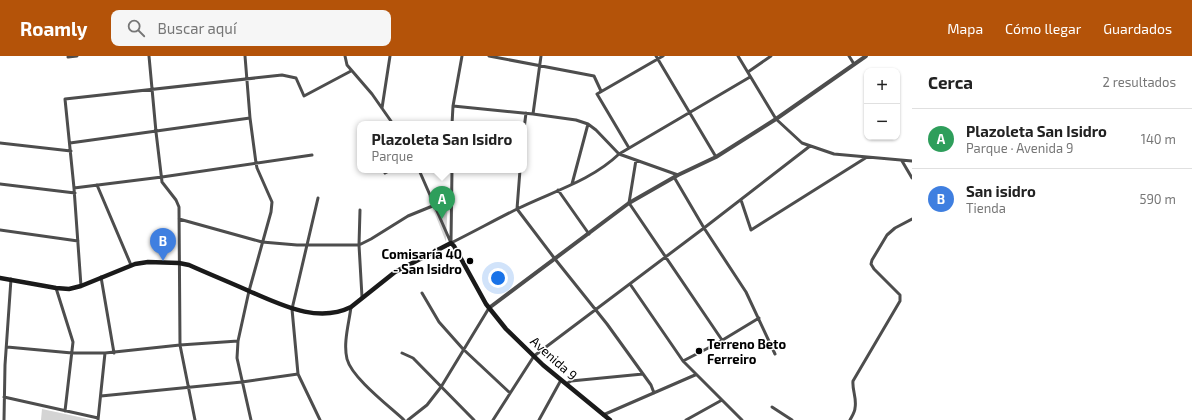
<!DOCTYPE html>
<html lang="es">
<meta charset="utf-8">
<style>
:root{--surface:#fff;--page:#f6f6f6;--text:#222;--muted:#767676;--line:#e0e0e0;--accent:#b45309}
body{margin:0;font-family:"Exo 2",sans-serif;background:var(--page);color:var(--text)}
.controls{position:absolute;right:12px;top:12px;display:grid;overflow:hidden;border-radius:8px;box-shadow:0 1px 3px #0004}
.controls button{width:36px;height:36px;display:grid;place-items:center;padding:0;border:0;border-bottom:1px solid var(--line);background:var(--surface);color:var(--text);font:20px sans-serif}
.you{position:absolute;left:498px;top:222px;width:14px;height:14px;margin:-10px;border:3px solid #fff;border-radius:50%;background:#1a73e8;box-shadow:0 0 0 6px #1a73e833}
.badge{display:grid;place-items:center;width:26px;height:26px;border-radius:50%;background:var(--accent);color:#fff;font-size:13px;font-weight:700}
.pin{position:absolute;translate:-50% -33px;filter:drop-shadow(0 1px 2px #0008)}
.pin::after{content:'';position:absolute;top:21px;width:14px;height:12px;background:inherit;clip-path:polygon(0 0,100% 0,50% 100%)}
.popup{position:absolute;left:357px;top:65px;width:170px;height:52px;box-sizing:border-box;display:grid;place-content:center;border-radius:8px;background:var(--surface);filter:drop-shadow(0 1px 3px #0005);font-size:13px;white-space:nowrap;color:var(--muted)}
.popup b{font-size:15px;color:var(--text)}
.popup::after{content:'';position:absolute;left:50%;top:100%;margin-left:-8px;border:8px solid transparent;border-top-color:var(--surface)}
.list{margin:0;padding:0;list-style:none}
h2{display:flex;justify-content:space-between;align-items:center;height:52px;margin:0;padding:0 16px;font-size:17px}
h2 small{font-size:13px;font-weight:400;color:var(--muted)}
.list li{display:grid;grid-template-columns:26px 1fr auto;gap:12px;align-items:center;box-sizing:border-box;height:60px;padding:0 16px;border-top:1px solid var(--line)}
.list b{display:block;font-size:15px;white-space:nowrap}
.list p{margin:0;font-size:13px;white-space:nowrap;color:var(--muted)}
.list em{font-size:13px;font-style:normal;color:var(--muted)}
.icon{flex:none;width:22px;height:22px;fill:none;stroke:currentColor;stroke-width:2;stroke-linecap:round;stroke-linejoin:round}
.map{position:relative;flex:none;width:912px;height:364px;overflow:hidden}
header{display:flex;align-items:center;gap:24px;box-sizing:border-box;height:56px;padding:0 20px;background:var(--accent);color:#fff}
header strong{font-size:19px}
nav{display:flex;gap:22px;margin-inline-start:auto;font-size:14px}
.search{width:280px;height:36px;background:var(--page);display:flex;align-items:center;gap:10px;box-sizing:border-box;padding:0 14px;border-radius:8px;color:var(--muted);font-size:15px}
main{display:flex}
aside{flex:1;background:var(--surface)}
.map>svg:first-child{display:block}
</style>
<header>
<strong>Roamly</strong>
<div class="search"><svg class="icon" aria-label="search" viewBox="0 0 24 24"><circle cx="10" cy="10" r="6"/><path d="M15 15l6 6"/></svg>Buscar aquí</div>
<nav><a>Mapa</a><a>Cómo llegar</a><a>Guardados</a></nav>
</header>
<main>
<div class="map">
<svg width="912" height="364" viewBox="0 0 912 364">
<rect width="100%" height="100%" fill="#fff"/>
<path fill="#d4d4d4" d="M 448,138 L 446,186 L 428,140 Z
M 42,353 L 93,364 L 41,364 Z"/>
<g fill="none" stroke-linecap="round" stroke-linejoin="round">
<path stroke="#4d4d4d" stroke-width="3" d="M 149,0 L 156,76 L 162,126 L 176,144 L 179,151 L 180,289 L 195,364
M 245,0 L 250,62 L 256,107 L 257,112 L 272,146 L 271,156 L 249,235 L 238,285 L 237,302 L 251,364
M 345,0 L 347,9 L 372,38 L 393,68
M 489,0 L 594,20 L 601,35
M 656,0 L 716,101
M 738,0 L 776,63 L 802,87 L 834,98 L 912,105
M 849,0 L 854,8
M 68,1 L 77,0
M 748,16 L 771,0
M 453,50 L 533,58 L 576,64 L 588,68 L 596,74 L 619,98 L 678,119
M 382,52 L 390,0
M 533,58 L 541,0
M 452,68 L 453,50 L 462,0
M 524,73 L 526,57
M 0,87 L 71,95
M 70,87 L 250,62
M 629,92 L 597,38 L 663,0
M 636,104 L 629,147 L 722,284
M 902,105 L 912,122
M 419,114 L 451,187
M 520,114 L 517,153 L 555,203 L 607,268 L 651,329 L 654,337
M 385,117 L 391,114
M 674,121 L 704,172 L 746,236 L 775,298
M 0,128 L 75,137
M 572,128 L 588,68
M 97,129 L 131,209
M 74,132 L 162,121 L 312,99
M 558,134 L 589,178
M 318,142 L 292,253 L 298,318 L 320,364
M 741,144 L 751,174 L 867,101
M 360,154 L 359,189 L 362,241
M 179,163 L 262,186 L 297,189 L 359,189 L 371,183 L 408,160 L 435,149
M 0,174 L 78,185
M 451,185 L 452,114
M 451,187 C 473,176 495,164 517,153 C 551,136 591,125 619,98 L 750,21
M 101,221 L 114,297
M 630,228 L 683,305 L 742,364
M 81,230 L 74,132 L 65,43 L 282,19 L 296,22 L 304,40 L 351,15
M 56,232 L 73,286 L 65,355
M 422,237 L 439,266 L 463,293 L 510,337
M 351,251 C 349,267 343,287 347,303 C 352,322 389,350 404,364
M 7,291 L 72,297 L 105,297 L 180,289 L 238,285
M 402,297 L 413,302 L 474,364
M 683,305 L 716,288 L 759,262
M 566,328 L 571,325 L 643,318
M 101,340 L 242,326 L 298,318
M 4,341 L 98,362
M 772,351 L 792,364
M 603,359 L 695,319
M 4,364 L 5,309 L 11,223
M 98,364 L 105,297
M 408,364 L 427,349 L 441,331 L 489,252
M 493,364 L 534,300 L 704,172 L 810,90
M 539,364 L 561,324
M 686,364 L 722,344
M 850,364 C 852,360 855,356 855,352 C 857,342 852,334 853,325 L 900,245 L 900,239 L 874,213 L 871,208 L 872,204 L 887,179 L 895,172 L 912,163"/>
<path stroke="#4d4d4d" stroke-width="4" d="M 489,252 L 629,147 L 678,119 L 716,101 L 776,63 L 866,0"/>
<path stroke="#1a1a1a" stroke-width="4.5" d="M 0,222 L 56,232 L 69,233 L 81,230 L 135,208 L 148,206 L 179,207 L 189,209 C 209,218 229,226 249,235 C 280,248 317,268 351,251 L 395,216 L 451,187 L 454,190 L 486,248 L 506,273 L 543,309 L 610,364"/>
</g>
<g fill="#000" stroke="#fff" stroke-width="1.5">
<circle cx="470" cy="205" r="4"/>
<circle cx="699" cy="295" r="4"/>
</g>
<g text-anchor="middle" dominant-baseline="central" stroke-width="3" stroke-linejoin="round" paint-order="stroke">
<g font-size="13" font-weight="bold" fill="#000" stroke="#fff" text-anchor="end">
<text x="462" y="198">Comisaría 40<tspan x="462" dy="15">- San Isidro</tspan></text>
<text x="707" y="288" text-anchor="start">Terreno Beto<tspan x="707" dy="15">Ferreiro</tspan></text>
</g>
<g font-size="13" fill="#000" stroke="#fff">
<text transform="translate(554 302) rotate(42)">Avenida 9</text>
</g>
</g>
</svg>
<div class="controls">
<button>+</button>
<button>−</button>
</div>
<div class="you"></div>
<div class="pin badge" style="left:442px;top:163px;background:#2e9e5b">A</div>
<div class="popup"><b>Plazoleta San Isidro</b>Parque</div>
<div class="pin badge" style="left:163px;top:205px;background:#3f7fe0">B</div>
</div>
<aside>
<h2>Cerca<small>2 resultados</small></h2>
<ul class="list">
<li><span class="badge" style="background:#2e9e5b">A</span><div><b>Plazoleta San Isidro</b><p>Parque · Avenida 9</p></div><em>140 m</em></li>
<li><span class="badge" style="background:#3f7fe0">B</span><div><b>San isidro</b><p>Tienda</p></div><em>590 m</em></li>
</ul>
</aside>
</main>
